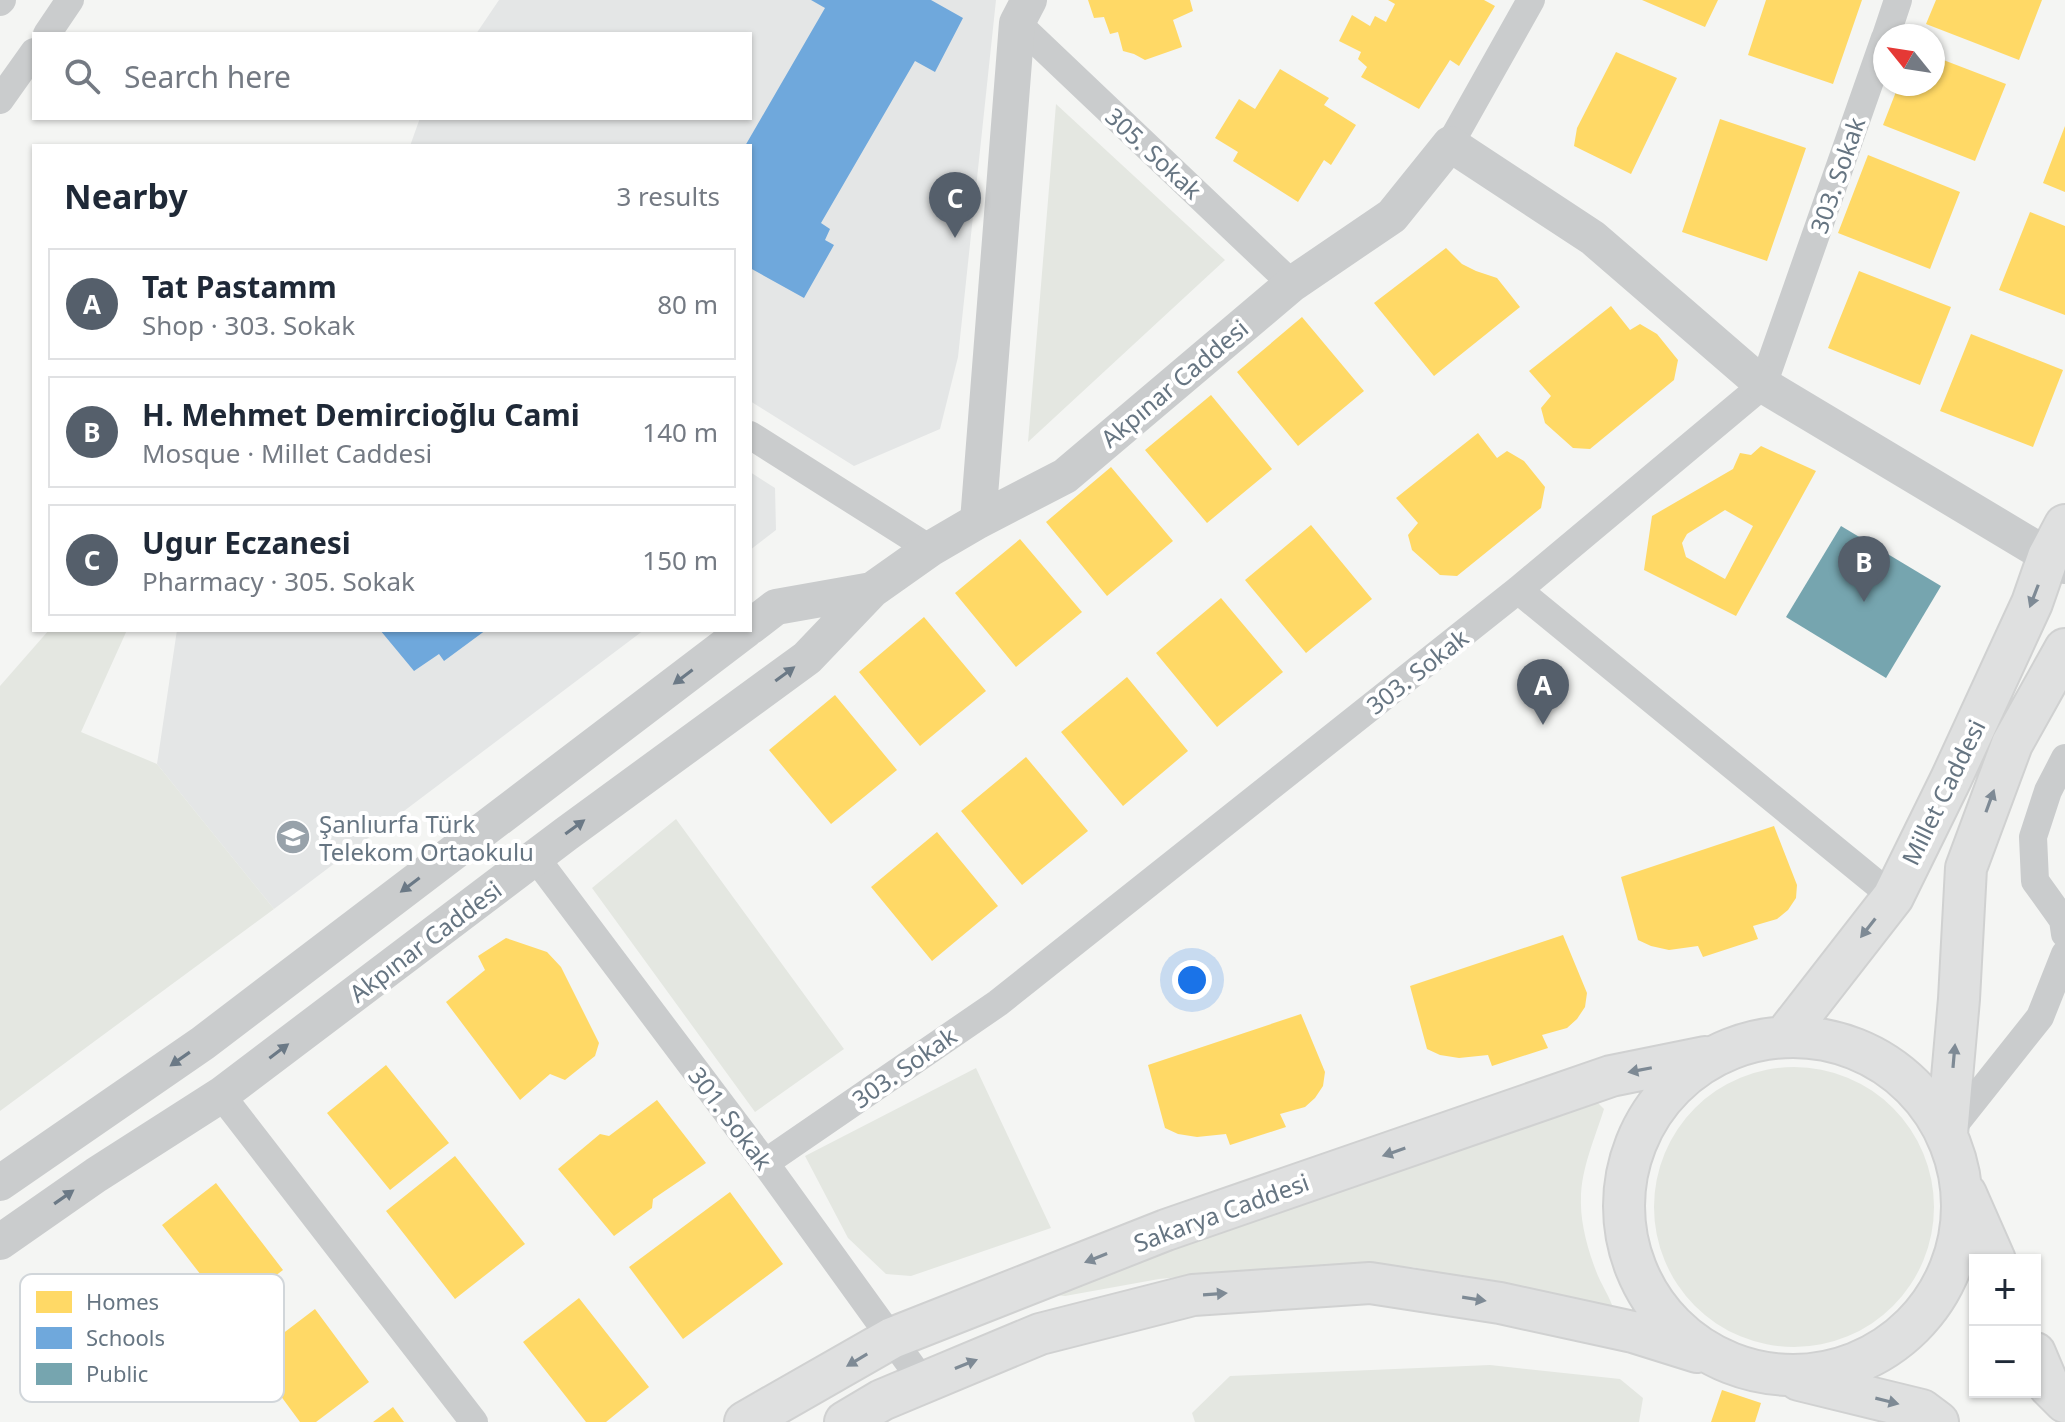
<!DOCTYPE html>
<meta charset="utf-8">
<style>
:root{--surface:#fff;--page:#f2f2f3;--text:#1f2937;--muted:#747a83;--line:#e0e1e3;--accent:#555f6b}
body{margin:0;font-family:"Noto Sans",sans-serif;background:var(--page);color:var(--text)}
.controls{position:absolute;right:24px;bottom:24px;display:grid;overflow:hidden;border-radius:0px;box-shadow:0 2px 6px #0004}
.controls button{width:72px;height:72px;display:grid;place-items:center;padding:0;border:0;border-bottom:2px solid var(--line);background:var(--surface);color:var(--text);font:40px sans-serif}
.compass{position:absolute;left:1873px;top:24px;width:72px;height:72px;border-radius:50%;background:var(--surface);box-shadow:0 2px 6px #0004;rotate:300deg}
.you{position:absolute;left:1192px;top:980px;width:28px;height:28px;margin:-20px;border:6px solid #fff;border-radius:50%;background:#1a73e8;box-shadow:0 0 0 12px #1a73e833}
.badge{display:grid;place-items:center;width:52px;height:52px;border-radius:50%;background:var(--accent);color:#fff;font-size:26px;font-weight:700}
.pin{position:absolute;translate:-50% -66px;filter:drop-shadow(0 2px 4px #0008)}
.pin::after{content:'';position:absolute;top:42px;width:28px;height:24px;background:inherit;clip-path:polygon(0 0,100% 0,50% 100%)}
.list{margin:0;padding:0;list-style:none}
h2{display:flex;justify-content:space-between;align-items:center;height:104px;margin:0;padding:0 32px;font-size:34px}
h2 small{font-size:26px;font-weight:400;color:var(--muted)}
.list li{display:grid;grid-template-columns:52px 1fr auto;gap:24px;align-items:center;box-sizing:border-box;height:112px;margin:0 16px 16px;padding:0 16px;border:2px solid var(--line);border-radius:0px}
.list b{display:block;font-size:30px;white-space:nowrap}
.list p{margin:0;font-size:26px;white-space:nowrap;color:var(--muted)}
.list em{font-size:26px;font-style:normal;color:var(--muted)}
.icon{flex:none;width:44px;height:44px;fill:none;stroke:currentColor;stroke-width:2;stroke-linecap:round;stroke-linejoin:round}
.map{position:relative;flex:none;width:2065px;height:1422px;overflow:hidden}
.search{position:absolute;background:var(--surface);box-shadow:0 2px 6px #0004;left:32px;top:32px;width:720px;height:88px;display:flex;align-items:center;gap:20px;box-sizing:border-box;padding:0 28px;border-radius:0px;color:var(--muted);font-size:30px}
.panel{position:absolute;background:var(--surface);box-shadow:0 2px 6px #0004;left:32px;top:144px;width:720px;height:488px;border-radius:0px}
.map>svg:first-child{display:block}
</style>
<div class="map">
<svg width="2065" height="1422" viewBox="0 0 2065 1422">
<rect width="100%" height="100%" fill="#f4f5f3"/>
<path fill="#e4e6e6" d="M 499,0 L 996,0 L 958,357 L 940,429 L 854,466 L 750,401 L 750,146 L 410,146 L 420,118 L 750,118 L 750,34 L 476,34 Z
M 750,472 L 775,488 L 776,530 L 750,550 Z
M 177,630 L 644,630 L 274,909 L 157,764 Z"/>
<path fill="#e4e7e1" d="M 1056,104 L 1225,260 L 1028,442 Z
M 49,630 L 127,630 L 81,732 L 157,764 L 274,909 L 0,1111 L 0,686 Z
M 676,819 L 844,1049 L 755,1112 L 592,888 Z
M1654 1207a140 140 0 1 1 280 0a140 140 0 1 1-280 0Z
M 976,1068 L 1051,1228 L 911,1276 L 886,1274 L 848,1238 L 805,1156 Z
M 1598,1103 L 1604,1109 C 1595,1138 1581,1169 1581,1199 C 1580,1222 1588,1250 1596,1271 C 1601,1285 1610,1296 1614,1311 L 1596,1304 L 1412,1267 L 1349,1265 L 1221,1273 L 1159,1279 L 1065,1296 L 1045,1294 L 1383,1174 Z
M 1490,1365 L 1620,1379 L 1643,1398 L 1639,1422 L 1195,1422 L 1192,1413 L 1230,1376 Z"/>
<path fill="#ffd966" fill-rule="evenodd" d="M 1088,0 L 1190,0 L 1193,11 L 1173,20 L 1182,47 L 1145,60 L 1134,54 L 1123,51 L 1118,32 L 1110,34 L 1104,17 L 1094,18 Z
M 1388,0 L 1484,0 L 1495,6 L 1459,66 L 1450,60 L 1419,109 L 1361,77 L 1367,67 L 1358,59 L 1361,52 L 1339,41 L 1352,15 L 1370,26 L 1375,16 L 1386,22 L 1395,4 Z
M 1642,0 L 1718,0 L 1705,27 Z
M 1766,0 L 1862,0 L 1833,84 L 1748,55 Z
M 1936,0 L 2042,0 L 2019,60 L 1926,24 Z
M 1616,52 L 1677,78 L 1631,174 L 1574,146 L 1577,128 Z
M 1933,56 L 2006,84 L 1975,161 L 1883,125 L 1899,84 L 1933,84 Z
M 1280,69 L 1329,98 L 1324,105 L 1356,125 L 1331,165 L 1324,160 L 1298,202 L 1233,161 L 1238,152 L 1215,138 L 1239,99 L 1255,109 Z
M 1720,119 L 1806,148 L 1767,261 L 1682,232 Z
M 2065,126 L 2065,192 L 2043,183 Z
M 1868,155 L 1960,192 L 1930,269 L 1838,233 Z
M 2030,212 L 2065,226 L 2065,315 L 1999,290 Z
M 1446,248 L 1462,264 L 1476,271 L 1497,278 L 1520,307 L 1434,376 L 1374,303 Z
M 1859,271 L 1951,307 L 1920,385 L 1828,348 Z
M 1611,306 L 1630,330 L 1640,324 L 1657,334 L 1678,360 L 1674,380 L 1590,449 L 1573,448 L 1545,423 L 1541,408 L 1551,396 L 1529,371 Z
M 1302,317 L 1364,391 L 1298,446 L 1237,372 Z
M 1971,334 L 2063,370 L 2033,447 L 1940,411 Z
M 1211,395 L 1272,469 L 1207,523 L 1145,450 Z
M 1478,433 L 1497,458 L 1507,451 L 1524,461 L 1545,487 L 1541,508 L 1457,576 L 1440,575 L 1412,550 L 1408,535 L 1418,523 L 1396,498 Z
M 1761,446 L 1816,471 L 1736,616 L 1644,570 L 1652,516 L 1733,469 L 1740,453 L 1751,455 ZM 1725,510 L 1753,526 L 1725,579 L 1686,557 L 1682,543 L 1687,534 Z
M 1111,467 L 1173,541 L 1107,596 L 1046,522 Z
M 1311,525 L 1372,599 L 1306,653 L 1245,580 Z
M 1020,539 L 1082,612 L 1016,667 L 955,593 Z
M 1221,598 L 1283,672 L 1217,727 L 1156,653 Z
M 924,617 L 986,691 L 920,746 L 859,672 Z
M 1127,677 L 1188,751 L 1123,806 L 1061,732 Z
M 835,695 L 897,770 L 831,824 L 769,750 Z
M 1026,757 L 1088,831 L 1022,885 L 961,811 Z
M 1774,826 L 1797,885 L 1796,898 L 1788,910 L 1777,919 L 1753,926 L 1758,939 L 1703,957 L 1698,946 L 1669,950 L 1651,946 L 1638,940 L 1621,877 Z
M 937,832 L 998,906 L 932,961 L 871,887 Z
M 1563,935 L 1587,993 L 1585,1007 L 1577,1019 L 1567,1028 L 1542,1035 L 1548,1048 L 1492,1066 L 1488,1055 L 1459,1058 L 1440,1055 L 1427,1049 L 1410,986 Z
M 506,938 L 547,952 L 561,967 L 599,1043 L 595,1056 L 565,1080 L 550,1074 L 520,1100 L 446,1002 L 485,970 L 478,956 Z
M 1301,1014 L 1325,1072 L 1323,1086 L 1315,1098 L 1305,1107 L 1280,1114 L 1286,1127 L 1230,1145 L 1226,1134 L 1197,1137 L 1178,1134 L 1165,1128 L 1148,1065 Z
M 386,1065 L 449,1143 L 390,1190 L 327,1113 Z
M 657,1100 L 706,1163 L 653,1199 L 652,1208 L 614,1236 L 558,1169 L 600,1134 L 609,1136 Z
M 455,1156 L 525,1244 L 455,1299 L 386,1211 Z
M 216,1183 L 283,1270 L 229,1311 L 162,1225 Z
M 730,1192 L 783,1264 L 683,1339 L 629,1267 Z
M 579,1298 L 649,1387 L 606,1422 L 586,1422 L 523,1342 Z
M 315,1309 L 369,1382 L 316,1422 L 300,1422 L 252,1357 Z
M 1722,1390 L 1761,1403 L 1755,1422 L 1711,1422 Z
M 393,1407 L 404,1422 L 373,1422 Z"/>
<path fill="#6fa8dc" d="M 811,0 L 931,0 L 963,18 L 935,72 L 915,61 L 821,223 L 830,229 L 825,240 L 834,245 L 804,298 L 750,268 L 750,146 L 745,146 L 825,8 Z
M 380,630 L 486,630 L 444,661 L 439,654 L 414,671 Z"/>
<path fill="#76a5af" d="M 1841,526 L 1941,586 L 1886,678 L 1786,617 Z"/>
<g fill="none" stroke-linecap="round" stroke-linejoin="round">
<g stroke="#d0d1d1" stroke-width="44">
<path id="secondary" d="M 1784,1037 L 1893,897 L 1951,779 L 2032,603 L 2048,557 L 2065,525
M1624 1206a169 169 0 1 1 338 0a169 169 0 1 1-338 0Z
M 1947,1134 L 1959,999 L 1966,868 L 2012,744 L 2065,649
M 1966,1194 L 1995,1260
M 2035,1353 L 2049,1386 L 2065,1402
M 1799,1380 L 1922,1410 L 1938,1422
M 745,1422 L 892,1338 L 1166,1230 L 1611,1076 L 1705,1057
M 845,1422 L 882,1400 L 1040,1334 L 1193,1295 L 1370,1283 L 1500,1303 L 1633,1332 L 1697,1352"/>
</g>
<path stroke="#cacccd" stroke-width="28" d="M 0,2 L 2,0
M 1017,23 L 1292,284
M 47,34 L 70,0
M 1886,36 L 1898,0
M 0,100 L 34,52
M 1450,144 L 1531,0
M 750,435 L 930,549
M 1518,590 L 1893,897
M 2065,758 L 2048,791 L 2033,837 L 2035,881 L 2063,920 L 2065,934
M 535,857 L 765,1163 L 923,1382
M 221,1095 L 474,1422
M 1947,1134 L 2040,1017 L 2065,954
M 765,1163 L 998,1003 L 1518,590 L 1763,385 L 1885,38"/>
<path stroke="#cacccd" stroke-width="36" d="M 978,521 L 1017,23 L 1029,0
M 750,627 L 776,607 L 872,590
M 0,1183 L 203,1043 L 746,630
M 0,1242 L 96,1175 L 221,1095 L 566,834 L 807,658 L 872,590 L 930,549 L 978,521 L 1065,476 L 1292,284 L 1392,216 L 1450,144 L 1593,238 L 1763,385 L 2065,566"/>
<use href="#secondary" stroke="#dfe0e0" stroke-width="40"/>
</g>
<defs><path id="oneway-solid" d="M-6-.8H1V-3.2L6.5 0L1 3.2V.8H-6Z" transform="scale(2)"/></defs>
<g fill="#7e8a95">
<use href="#oneway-solid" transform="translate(2034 596) rotate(111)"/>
<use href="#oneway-solid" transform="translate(1990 801) rotate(-70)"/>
<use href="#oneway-solid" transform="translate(1868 928) rotate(128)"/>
<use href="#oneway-solid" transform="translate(1954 1056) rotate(-85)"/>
<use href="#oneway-solid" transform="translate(1640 1070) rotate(169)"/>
<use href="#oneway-solid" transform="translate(1394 1152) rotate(161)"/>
<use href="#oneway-solid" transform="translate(1096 1258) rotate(158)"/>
<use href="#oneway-solid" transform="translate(1215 1294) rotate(-4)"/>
<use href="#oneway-solid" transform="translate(1474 1299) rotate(9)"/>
<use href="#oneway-solid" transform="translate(857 1360) rotate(149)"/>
<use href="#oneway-solid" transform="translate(966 1364) rotate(-22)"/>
<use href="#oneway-solid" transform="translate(1887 1401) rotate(14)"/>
</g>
<g fill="#6b7986">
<use href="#oneway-solid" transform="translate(785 674) rotate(-36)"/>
<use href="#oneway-solid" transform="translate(683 677) rotate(143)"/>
<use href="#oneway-solid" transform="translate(575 827) rotate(-36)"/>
<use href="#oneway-solid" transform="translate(410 885) rotate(143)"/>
<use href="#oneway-solid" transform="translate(279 1051) rotate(-37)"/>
<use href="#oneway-solid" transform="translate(180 1059) rotate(145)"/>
<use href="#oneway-solid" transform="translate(64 1197) rotate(-35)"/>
</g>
<defs>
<g id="school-disc" transform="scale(1.8)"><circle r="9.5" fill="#98a2aa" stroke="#fff"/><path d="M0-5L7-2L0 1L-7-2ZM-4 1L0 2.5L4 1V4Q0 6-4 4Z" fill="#fff"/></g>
</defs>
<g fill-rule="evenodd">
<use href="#school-disc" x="293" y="837"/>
</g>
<g text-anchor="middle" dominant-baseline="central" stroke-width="8" stroke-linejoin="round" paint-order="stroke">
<g font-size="24" fill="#667582" stroke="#fff">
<text transform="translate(1154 153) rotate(43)">305. Sokak</text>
<text transform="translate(1837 175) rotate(-71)">303. Sokak</text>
<text transform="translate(1174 383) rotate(-40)">Akpınar Caddesi</text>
<text transform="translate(1417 671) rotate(-38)">303. Sokak</text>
<text transform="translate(1943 792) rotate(-64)">Millet Caddesi</text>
<text transform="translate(425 941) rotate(-37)">Akpınar Caddesi</text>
<text transform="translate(904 1067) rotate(-35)">303. Sokak</text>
<text transform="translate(731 1118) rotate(53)">301. Sokak</text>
<text transform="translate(1221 1212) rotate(-20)">Sakarya Caddesi</text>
</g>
<g font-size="24" fill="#667582" stroke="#fff" text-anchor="start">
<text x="319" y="823">Şanlıurfa Türk<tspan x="319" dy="28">Telekom Ortaokulu</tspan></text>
</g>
</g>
<rect x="20" y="1274" width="264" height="128" rx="12" fill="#fff" stroke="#d1d6da" stroke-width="2"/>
<rect x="36" y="1291" width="36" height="22" fill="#ffd966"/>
<rect x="36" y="1327" width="36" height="22" fill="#6fa8dc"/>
<rect x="36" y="1363" width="36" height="22" fill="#76a5af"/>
<g font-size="22" fill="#667582">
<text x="86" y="1310">Homes</text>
<text x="86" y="1346">Schools</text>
<text x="86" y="1382">Public</text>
</g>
</svg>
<div class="controls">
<button>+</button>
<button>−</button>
</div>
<svg class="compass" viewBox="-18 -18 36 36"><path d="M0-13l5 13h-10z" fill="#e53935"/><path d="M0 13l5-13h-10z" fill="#747a83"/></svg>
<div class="you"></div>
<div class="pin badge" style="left:1543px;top:725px">A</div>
<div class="pin badge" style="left:1864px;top:602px">B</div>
<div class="pin badge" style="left:955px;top:238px">C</div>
<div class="search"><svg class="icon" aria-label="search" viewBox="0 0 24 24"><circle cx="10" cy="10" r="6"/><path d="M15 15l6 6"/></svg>Search here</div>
<section class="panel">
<h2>Nearby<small>3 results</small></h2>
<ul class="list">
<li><span class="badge">A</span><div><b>Tat Pastamm</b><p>Shop · 303. Sokak</p></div><em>80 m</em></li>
<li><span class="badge">B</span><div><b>H. Mehmet Demircioğlu Cami</b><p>Mosque · Millet Caddesi</p></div><em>140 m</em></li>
<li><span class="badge">C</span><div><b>Ugur Eczanesi</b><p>Pharmacy · 305. Sokak</p></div><em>150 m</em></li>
</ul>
</section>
</div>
